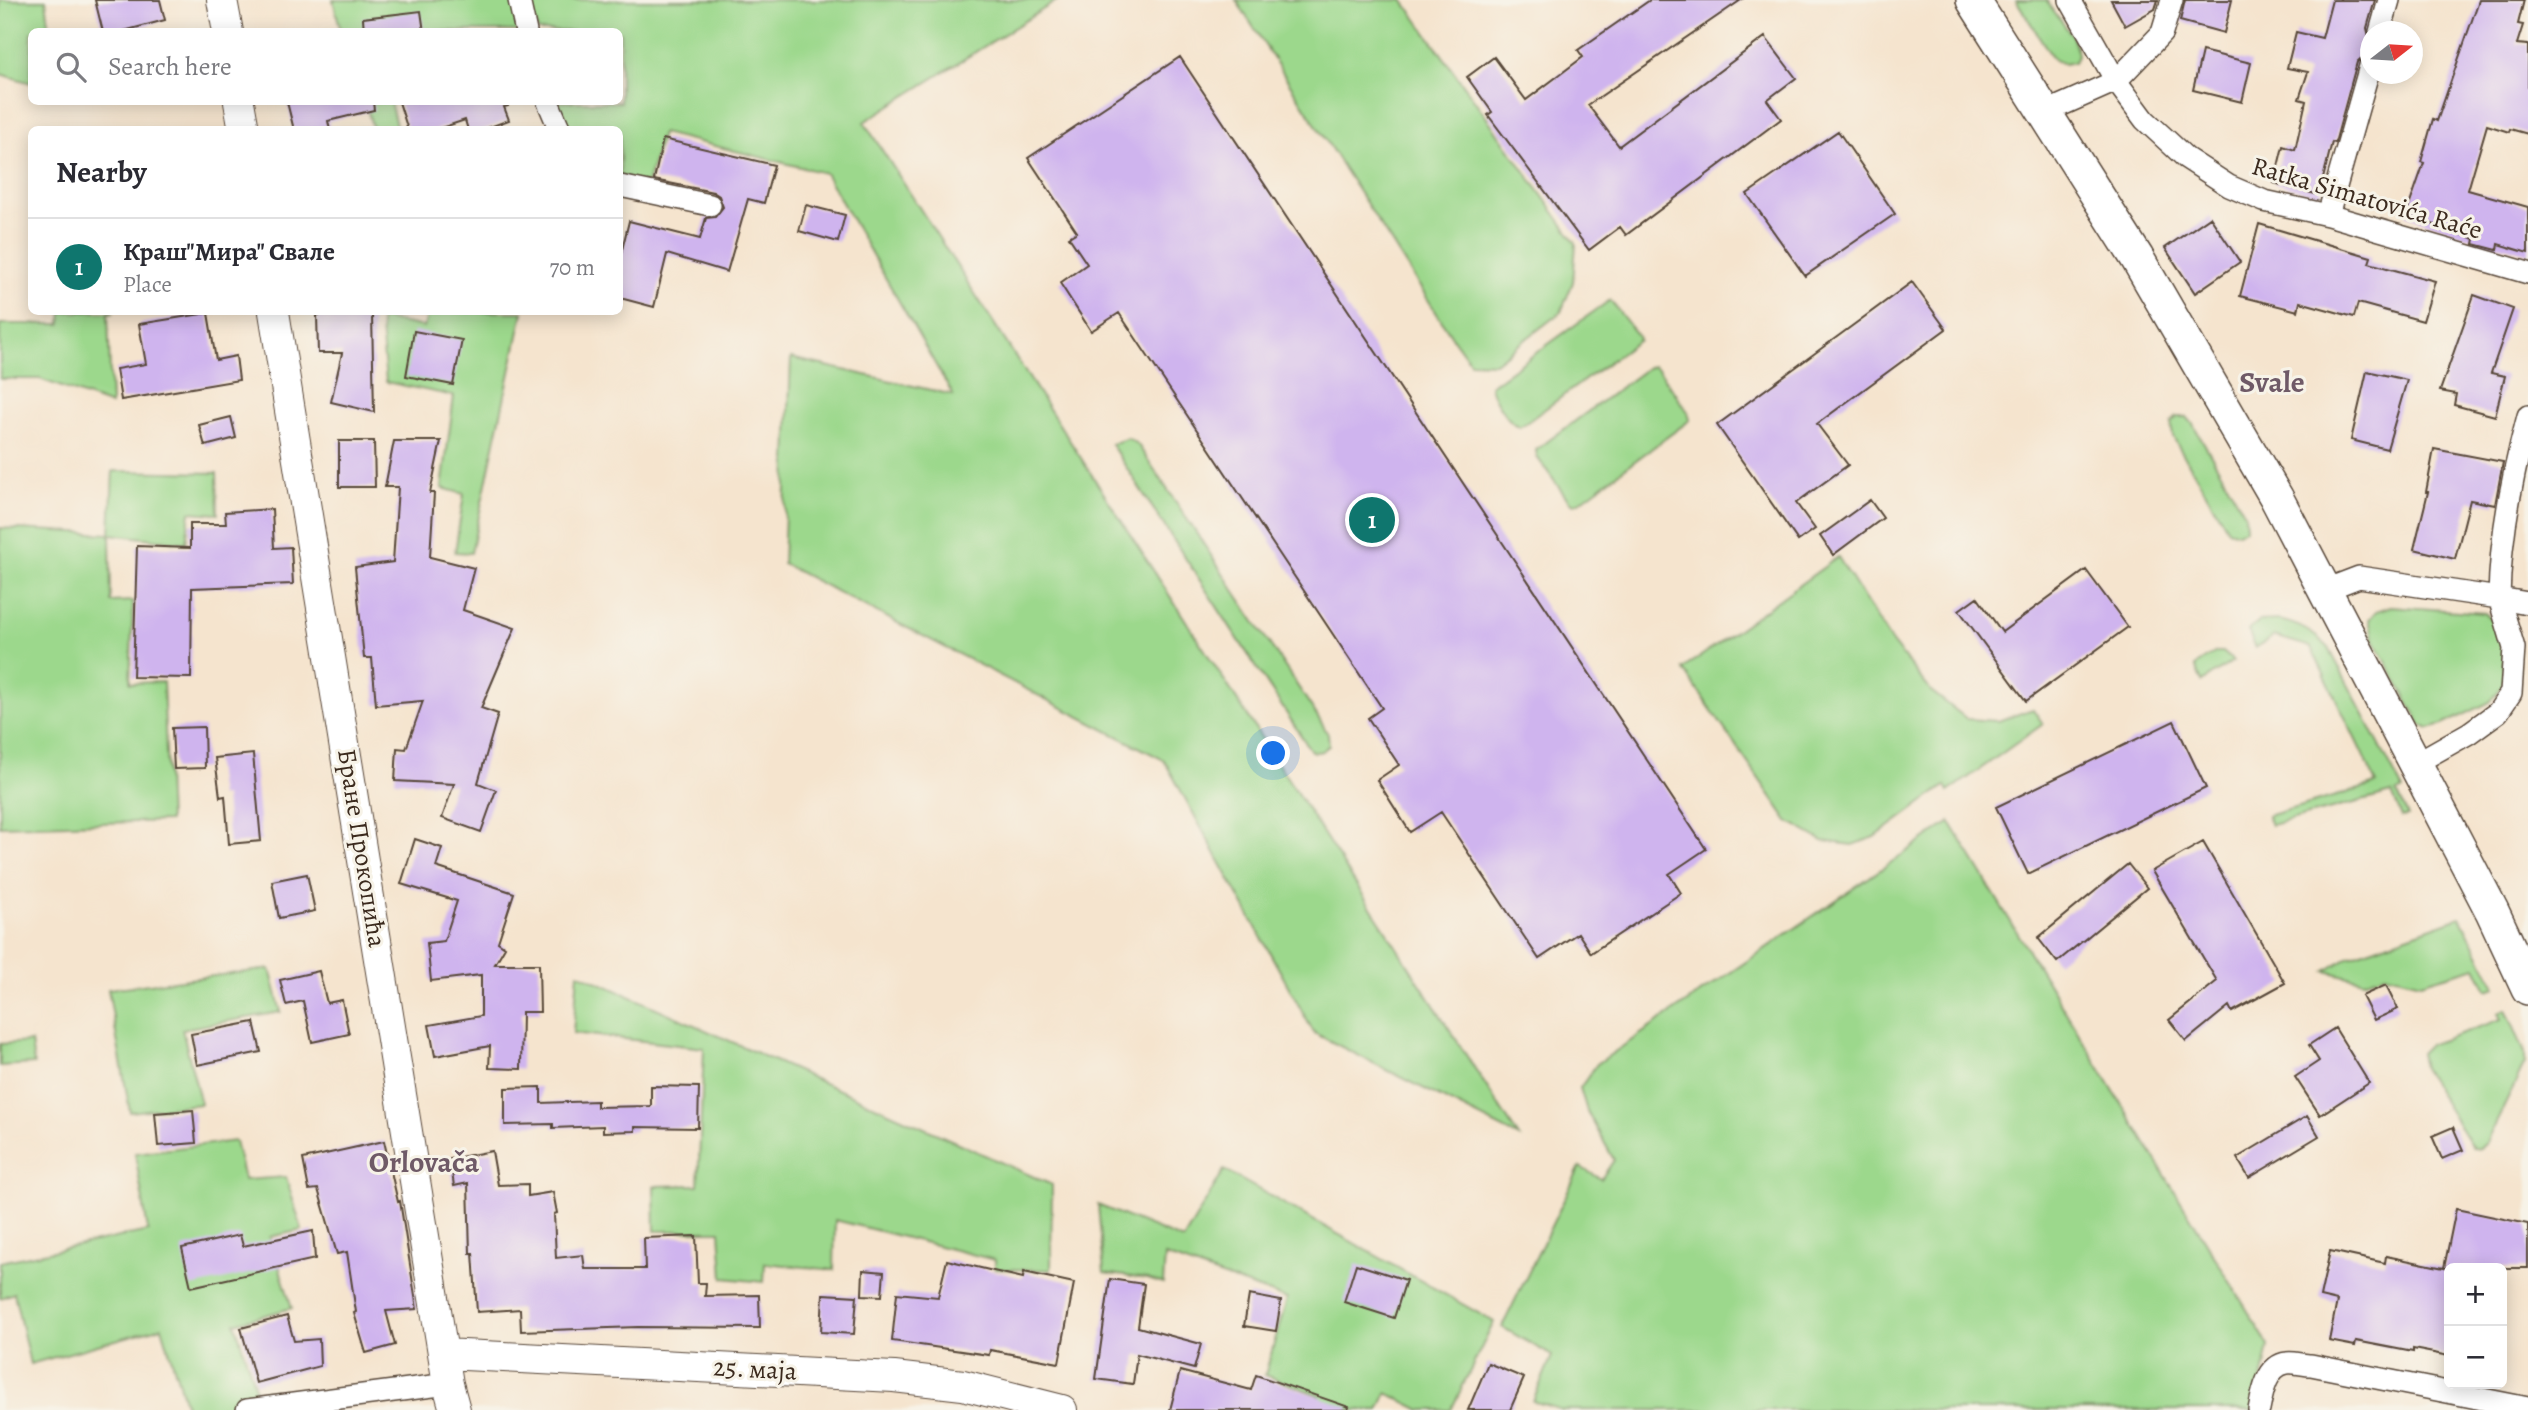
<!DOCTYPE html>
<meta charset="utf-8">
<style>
:root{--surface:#fff;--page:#f7f7f7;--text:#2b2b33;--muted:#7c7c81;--line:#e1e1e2;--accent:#0f766e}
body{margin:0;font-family:Alegreya,serif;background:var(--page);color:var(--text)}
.controls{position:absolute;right:21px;bottom:21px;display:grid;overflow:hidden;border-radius:10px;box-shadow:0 4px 18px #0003}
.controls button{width:63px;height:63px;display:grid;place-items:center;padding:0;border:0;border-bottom:2px solid var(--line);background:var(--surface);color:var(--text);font:35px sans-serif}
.compass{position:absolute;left:2360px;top:21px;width:63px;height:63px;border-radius:50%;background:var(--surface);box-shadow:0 4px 18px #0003;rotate:73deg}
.you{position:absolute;left:1274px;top:754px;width:24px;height:24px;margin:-18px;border:5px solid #fff;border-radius:50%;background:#1a73e8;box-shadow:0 0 0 10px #1a73e833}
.badge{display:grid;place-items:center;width:46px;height:46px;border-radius:50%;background:var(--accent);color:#fff;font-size:23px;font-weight:700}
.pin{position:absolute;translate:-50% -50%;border:4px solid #fff;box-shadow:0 2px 7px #0006}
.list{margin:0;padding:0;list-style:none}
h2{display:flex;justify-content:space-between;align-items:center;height:91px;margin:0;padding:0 28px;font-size:30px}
h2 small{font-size:23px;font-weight:400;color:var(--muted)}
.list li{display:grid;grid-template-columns:46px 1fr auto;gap:21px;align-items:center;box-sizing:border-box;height:98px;padding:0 28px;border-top:2px solid var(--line)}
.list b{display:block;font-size:26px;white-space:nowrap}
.list p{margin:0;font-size:23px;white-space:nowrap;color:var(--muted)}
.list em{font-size:23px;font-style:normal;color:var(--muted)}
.icon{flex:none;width:38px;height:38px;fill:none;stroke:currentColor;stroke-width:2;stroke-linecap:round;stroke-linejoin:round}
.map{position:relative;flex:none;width:2528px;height:1410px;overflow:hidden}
.search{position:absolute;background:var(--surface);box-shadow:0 4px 18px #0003;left:28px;top:28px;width:595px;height:77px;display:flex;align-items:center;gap:18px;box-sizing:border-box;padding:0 24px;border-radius:10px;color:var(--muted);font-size:26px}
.panel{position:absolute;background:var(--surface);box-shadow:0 4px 18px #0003;left:28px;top:126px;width:595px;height:189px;border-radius:10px}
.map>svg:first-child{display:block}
</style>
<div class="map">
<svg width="2528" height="1410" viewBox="0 0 2528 1410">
<rect width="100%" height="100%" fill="#f7f3e8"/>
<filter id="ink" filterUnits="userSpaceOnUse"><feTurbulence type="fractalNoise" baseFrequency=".0143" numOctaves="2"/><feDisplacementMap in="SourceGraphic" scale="14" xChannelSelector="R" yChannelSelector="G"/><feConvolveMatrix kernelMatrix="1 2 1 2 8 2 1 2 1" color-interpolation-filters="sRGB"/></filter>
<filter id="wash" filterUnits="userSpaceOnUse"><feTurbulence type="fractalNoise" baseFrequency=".00686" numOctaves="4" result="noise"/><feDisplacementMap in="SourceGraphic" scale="28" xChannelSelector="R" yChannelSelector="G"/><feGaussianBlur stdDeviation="1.57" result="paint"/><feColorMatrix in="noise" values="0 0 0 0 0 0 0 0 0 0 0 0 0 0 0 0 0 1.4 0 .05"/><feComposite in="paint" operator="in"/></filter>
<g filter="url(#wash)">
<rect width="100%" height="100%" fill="#f5e4ce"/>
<path fill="#9cd88c" stroke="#6c8155" stroke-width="2" d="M 0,0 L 46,0 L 50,31 L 32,32 L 31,83 L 0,74 Z
M 333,0 L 514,0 L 521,31 L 341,31 Z
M 529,0 L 1058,0 L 864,122 L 1519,1137 L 1314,1033 L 1164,760 L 783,564 L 791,358 L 953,395 L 825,173 L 662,133 L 647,184 L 620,176 L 620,130 L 569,129 L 557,102 L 620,102 L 620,32 L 538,31 Z
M 1236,0 L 1403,0 L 1576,243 L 1573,282 L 1561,312 L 1495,363 L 1470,362 L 1452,337 Z
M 2016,0 L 2046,0 L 2072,36 L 2078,54 L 2074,62 L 2064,64 L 2054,60 Z
M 365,102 L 390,102 L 397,129 L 373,129 Z
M 1610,300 L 1638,336 L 1639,340 L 1526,423 L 1519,427 C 1507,421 1493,399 1490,386 Z
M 62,312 L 114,312 L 108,313 L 111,405 L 40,379 L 0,379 L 0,324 L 61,324 Z
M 428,312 L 523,312 L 471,553 L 455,552 L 464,494 L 442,488 L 454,396 L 386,382 L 380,318 L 424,327 Z
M 1653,366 L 1658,369 L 1688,412 L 1690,420 L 1581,501 L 1574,504 L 1569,501 L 1537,457 L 1536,450 L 1647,368 Z
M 2177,417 L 2187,417 L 2193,424 L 2245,514 L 2246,528 L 2238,533 L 2228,530 L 2173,437 L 2171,423 Z
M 1128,438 L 1138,445 L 1318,717 L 1328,734 L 1329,745 C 1323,752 1319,753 1311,751 L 1111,444 Z
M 113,471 L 217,473 L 218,514 L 190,512 L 186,543 L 110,534 L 111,602 L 133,601 L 130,683 L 163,682 L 169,821 L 0,826 L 0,528 L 110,534 Z
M 1838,557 L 1893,644 L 1931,691 L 1967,719 L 1998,721 L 2033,709 L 2043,724 L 1948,792 L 1945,786 L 1875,837 L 1852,845 L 1823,841 L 1788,821 L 1683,669 Z
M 2391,606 L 2485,613 L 2499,626 L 2504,646 L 2503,685 L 2490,702 L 2443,725 L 2429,729 L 2421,725 L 2373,638 L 2369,619 L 2376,611 Z
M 2279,620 C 2301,625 2313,632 2329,648 L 2403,790 L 2397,792 L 2408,816 L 2402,817 L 2392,793 L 2271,825 L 2267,816 L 2377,784 L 2311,647 L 2274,636 L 2255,648 L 2248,630 L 2259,621 Z
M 2216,652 L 2223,652 L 2233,661 L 2202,682 L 2195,666 Z
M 1950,822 L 2269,1346 L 2256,1410 L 1562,1410 L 1533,1401 L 1552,1356 L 1502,1327 L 1580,1167 L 1601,1179 L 1614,1160 L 1587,1111 L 1580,1088 L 1597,1064 Z
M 2460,917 L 2496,987 L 2487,990 L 2476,967 L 2421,983 L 2384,974 L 2364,981 L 2326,971 L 2348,957 Z
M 270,969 L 281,1012 L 182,1029 L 201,1104 L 130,1112 L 108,989 Z
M 578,973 L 1052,1185 L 1051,1270 L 995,1269 L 995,1260 L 835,1220 L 834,1270 L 765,1263 L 764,1282 L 723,1278 L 720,1231 L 655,1231 L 654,1186 L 698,1185 L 704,1048 L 573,1033 Z
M 2506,1009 L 2525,1053 L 2525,1063 L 2487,1142 C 2482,1147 2478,1151 2472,1147 L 2423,1068 L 2420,1053 L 2428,1045 L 2502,1019 L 2499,1013 Z
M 31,1042 L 34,1064 L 0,1066 L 0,1044 Z
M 235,1141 L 244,1180 L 286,1177 L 302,1230 L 270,1237 L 292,1308 L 235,1323 L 262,1410 L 187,1410 L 162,1327 L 30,1364 L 14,1293 L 0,1298 L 0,1262 L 148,1231 L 135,1153 Z
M 1224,1170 L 1494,1322 L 1451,1410 L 1421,1410 L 1387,1393 L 1379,1410 L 1315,1410 L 1319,1395 L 1265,1375 L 1287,1299 L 1165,1256 L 1163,1284 L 1147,1279 L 1104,1273 L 1098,1205 L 1183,1240 Z"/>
<g id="blocks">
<path fill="#cfb4ee" d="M 95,0 L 160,0 L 165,20 L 120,32 L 103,32 Z
M 1650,0 L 1741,0 L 1588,105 L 1619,146 L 1765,37 L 1796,78 L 1767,100 L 1781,119 L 1626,235 L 1620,227 L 1589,250 L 1488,115 L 1492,112 L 1467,77 L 1494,57 L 1526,100 L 1583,57 L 1578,50 Z
M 2111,0 L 2158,0 L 2155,9 L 2125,26 Z
M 2185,0 L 2232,0 L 2224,33 L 2180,21 Z
M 2332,0 L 2375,0 L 2367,28 L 2370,41 L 2367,53 L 2357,62 L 2335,143 L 2332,142 L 2319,195 L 2274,183 L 2283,146 L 2295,150 L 2306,101 L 2299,99 L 2308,72 L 2287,68 L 2296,32 L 2322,38 Z
M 2479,0 L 2524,0 L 2518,24 L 2523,25 L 2517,44 L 2528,45 L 2528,134 L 2510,129 L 2509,132 L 2487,125 L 2468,190 L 2528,207 L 2528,253 L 2498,244 L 2497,250 L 2474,244 L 2475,239 L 2406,215 L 2424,163 L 2421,162 L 2433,119 L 2437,121 Z
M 421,11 L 424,32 L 364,32 L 363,18 Z
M 2202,51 L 2251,63 L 2242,102 L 2193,90 Z
M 1180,57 L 1706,849 L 1669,874 L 1681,893 L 1591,953 L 1578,933 L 1539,959 L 1441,812 L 1410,832 L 1377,780 L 1399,765 L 1368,718 L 1382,708 L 1119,313 L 1091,331 L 1060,283 L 1087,264 L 1069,237 L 1077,232 L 1028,158 Z
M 287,102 L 373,102 L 374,110 L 328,121 L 330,130 L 294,130 Z
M 399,102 L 507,102 L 508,106 L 504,107 L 509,120 L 482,130 L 468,130 L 465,120 L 435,130 L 408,130 Z
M 1838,131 L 1895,214 L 1805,276 L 1747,194 Z
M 663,139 L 774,165 L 764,203 L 748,199 L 727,272 L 667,254 L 654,307 L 620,298 L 620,258 L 629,221 L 700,239 L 706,218 L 715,217 L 723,207 L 719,196 L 713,192 L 654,180 Z
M 806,205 L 845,215 L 838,242 L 799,231 Z
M 2210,217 L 2240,262 L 2195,293 L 2165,248 Z
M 2259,224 L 2371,257 L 2369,263 L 2435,281 L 2423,321 L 2358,303 L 2354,317 L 2300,302 L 2298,311 L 2240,296 Z
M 1912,282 L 1946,329 L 1817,424 L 1848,465 L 1796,503 L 1815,529 L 1798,541 L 1717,425 Z
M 2474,295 L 2513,309 L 2491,373 L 2505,376 L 2495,416 L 2454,405 L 2456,394 L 2440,391 Z
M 208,313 L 216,360 L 236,356 L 239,380 L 121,400 L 116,369 L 146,364 L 139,324 Z
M 372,314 L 374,412 L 331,402 L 342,353 L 318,353 L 317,315 Z
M 414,331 L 462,340 L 453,385 L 406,376 Z
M 2367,371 L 2407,380 L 2387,449 L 2351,440 Z
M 231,417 L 236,438 L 205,446 L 199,425 Z
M 339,441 L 374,441 L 375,487 L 339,487 Z
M 394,441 L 441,441 L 430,493 L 434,493 L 430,557 L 474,568 L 463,610 L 515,628 L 481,708 L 498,714 L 478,783 L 496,790 L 481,832 L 442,818 L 454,784 L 395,781 L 397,748 L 406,749 L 423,701 L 376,705 L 372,658 L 364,658 L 355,567 L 393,562 L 398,487 L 385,487 Z
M 2434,449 L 2503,462 L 2495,505 L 2470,500 L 2455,559 L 2414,549 L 2428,492 L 2426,492 Z
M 1870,500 L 1883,518 L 1833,555 L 1820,536 Z
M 272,509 L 274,548 L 291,547 L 293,584 L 192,588 L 191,678 L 133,677 L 137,546 L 190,548 L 190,524 L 226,524 L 225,512 Z
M 2086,570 L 2128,627 L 2026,701 L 1959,610 L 1977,597 L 2002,632 Z
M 2174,721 L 2206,788 L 2028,874 L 1996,807 Z
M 204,727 L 205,768 L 174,769 L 172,728 Z
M 253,754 L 261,841 L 229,844 L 225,796 L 220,797 L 215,758 Z
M 415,839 L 442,848 L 436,867 L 514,893 L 498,942 L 505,947 L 495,964 L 539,964 L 540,1012 L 522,1012 L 521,1069 L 489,1068 L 490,1046 L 435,1056 L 429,1025 L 481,1016 L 481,975 L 431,981 L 427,943 L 444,941 L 457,901 L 401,884 Z
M 2203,842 L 2285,983 L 2232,1012 L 2229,1006 L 2186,1041 L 2169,1020 L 2217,981 L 2152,871 Z
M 2128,864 L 2147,888 L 2057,962 L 2038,938 Z
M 307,874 L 315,911 L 279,918 L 272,881 Z
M 319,971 L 327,1003 L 342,1000 L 349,1034 L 312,1042 L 303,1001 L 286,1005 L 280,980 Z
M 2386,985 L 2398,1009 L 2374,1020 L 2362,996 Z
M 254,1022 L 261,1052 L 197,1065 L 191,1034 Z
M 2335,1028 L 2369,1083 L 2320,1115 L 2295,1077 L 2319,1061 L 2309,1045 Z
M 651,1086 L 699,1087 L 698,1128 L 635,1127 L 635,1131 L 603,1132 L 603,1126 L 553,1128 L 553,1124 L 505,1125 L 505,1088 L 541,1087 L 541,1103 L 597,1101 L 597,1107 L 651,1106 Z
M 193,1110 L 196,1143 L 158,1146 L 155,1113 Z
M 2307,1116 L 2319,1136 L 2249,1178 L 2237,1158 Z
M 2453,1127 L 2463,1150 L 2442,1159 L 2432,1136 Z
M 384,1141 L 398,1202 L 400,1201 L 417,1309 L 386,1311 L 395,1345 L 366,1353 L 354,1313 L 356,1312 L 347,1252 L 337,1254 L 318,1189 L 309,1190 L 303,1159 Z
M 492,1151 L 498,1185 L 528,1184 L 528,1196 L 553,1192 L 557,1213 L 554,1214 L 556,1258 L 583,1255 L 585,1269 L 645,1269 L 644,1238 L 696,1236 L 698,1283 L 706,1283 L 705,1296 L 759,1295 L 760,1328 L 638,1327 L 521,1331 L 520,1309 L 477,1312 L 473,1253 L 470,1253 L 468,1183 L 454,1186 L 450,1159 Z
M 2456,1209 L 2528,1224 L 2528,1268 L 2445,1268 L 2449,1269 L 2449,1356 L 2413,1349 L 2413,1352 L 2356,1341 L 2355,1346 L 2329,1341 L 2337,1301 L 2320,1297 L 2330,1251 L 2385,1263 L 2386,1256 L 2444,1268 Z
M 313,1231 L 315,1259 L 191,1287 L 182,1248 L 240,1235 L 243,1246 Z
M 947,1260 L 1023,1278 L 1024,1272 L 1074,1283 L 1059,1363 L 990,1350 L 989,1355 L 892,1341 L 897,1293 L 938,1297 Z
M 1356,1264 L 1406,1280 L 1394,1318 L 1344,1302 Z
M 863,1270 L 884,1272 L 882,1296 L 862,1295 Z
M 1110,1279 L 1144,1284 L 1138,1327 L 1201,1344 L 1194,1369 L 1137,1354 L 1133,1384 L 1096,1379 Z
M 823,1294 L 857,1296 L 854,1334 L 821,1332 Z
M 1249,1295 L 1281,1301 L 1276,1331 L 1244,1326 Z
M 287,1316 L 294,1341 L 319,1339 L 320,1366 L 256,1383 L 241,1328 Z
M 1488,1363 L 1524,1378 L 1510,1410 L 1468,1410 Z
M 1180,1371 L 1251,1390 L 1256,1375 L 1349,1407 L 1348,1410 L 1170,1410 Z"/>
</g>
</g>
<g filter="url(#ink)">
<use href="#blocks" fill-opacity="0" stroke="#574638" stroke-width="2"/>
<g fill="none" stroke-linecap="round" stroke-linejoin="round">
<g stroke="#574638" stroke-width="24">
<path id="street" d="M 519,0 L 526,32
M 2070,0 L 2116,81 L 2145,120 L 2186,158 L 2229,186 L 2264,201 L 2328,215 L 2528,273
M 2380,32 L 2389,0
M 548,102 L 560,130
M 2046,112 L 2116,81 L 2162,33 L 2172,0
M 620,186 L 710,205
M 2328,215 L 2370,66
M 2528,416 C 2512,476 2500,536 2499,598 L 2528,603
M 2325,590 L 2359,577 L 2499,598 L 2514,648 L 2511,693 L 2498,712 L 2469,733 L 2416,763
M 247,1410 L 448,1384
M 2259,1410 C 2262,1394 2267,1365 2287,1363 C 2295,1362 2303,1365 2311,1365 L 2528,1408"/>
</g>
<g stroke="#574638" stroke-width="32">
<path id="secondary" d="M 222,0 L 228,32
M 239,102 L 244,130
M 274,312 L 448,1384 L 455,1410
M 444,1354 L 894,1377 L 963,1385 L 1062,1410"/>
</g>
<g stroke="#574638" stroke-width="36">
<path id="primary" d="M 1973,0 L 2137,258 L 2276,497 L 2492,911 L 2528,988"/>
</g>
<use href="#street" stroke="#fff" stroke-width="21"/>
<use href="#secondary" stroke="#fff" stroke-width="30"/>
<use href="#primary" stroke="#fff" stroke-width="33"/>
</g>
</g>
<g text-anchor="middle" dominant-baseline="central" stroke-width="6" stroke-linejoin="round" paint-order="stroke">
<g font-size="26" fill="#3b2a1e" stroke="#f7f3e8">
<text transform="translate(2367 198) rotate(16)">Ratka Simatovića Raće</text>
<text transform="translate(362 848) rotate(81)">Бране Прокопића</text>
<text transform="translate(755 1369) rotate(3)">25. маја</text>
</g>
<g font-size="30" font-weight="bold" fill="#6f5a67" stroke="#f7f3e8">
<text x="2272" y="382">Svale</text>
<text x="424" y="1162">Orlovača</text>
</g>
</g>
</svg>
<div class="controls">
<button>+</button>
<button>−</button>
</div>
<svg class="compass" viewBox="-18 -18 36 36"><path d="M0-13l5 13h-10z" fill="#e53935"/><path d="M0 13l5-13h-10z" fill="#7c7c81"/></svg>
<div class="you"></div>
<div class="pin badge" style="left:1372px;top:520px">1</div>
<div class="search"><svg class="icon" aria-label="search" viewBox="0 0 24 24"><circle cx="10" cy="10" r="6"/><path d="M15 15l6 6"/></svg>Search here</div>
<section class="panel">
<h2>Nearby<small></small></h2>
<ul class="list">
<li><span class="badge">1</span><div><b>Краш&quot;Мира&quot; Свале</b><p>Place</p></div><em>70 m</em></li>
</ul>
</section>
</div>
